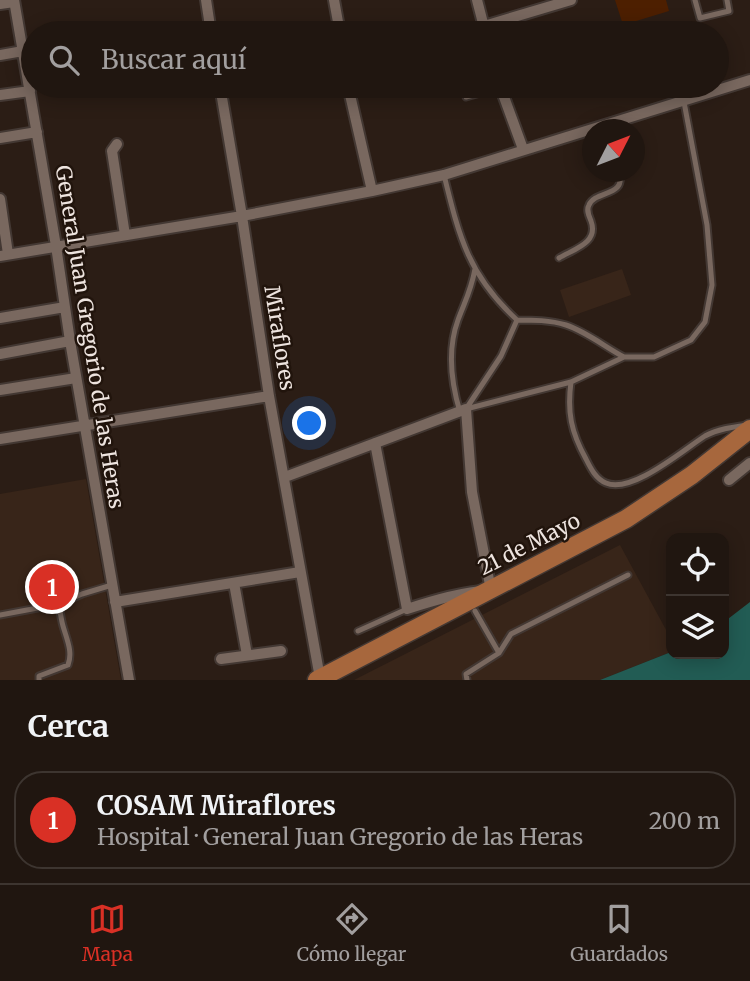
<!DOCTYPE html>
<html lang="es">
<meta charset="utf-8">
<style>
:root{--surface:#201610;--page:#2d231e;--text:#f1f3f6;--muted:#a29f9f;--line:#3d3530;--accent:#d93025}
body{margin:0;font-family:Merriweather,serif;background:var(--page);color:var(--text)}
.controls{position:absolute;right:21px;bottom:21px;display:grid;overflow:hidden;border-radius:14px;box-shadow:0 4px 18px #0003}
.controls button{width:63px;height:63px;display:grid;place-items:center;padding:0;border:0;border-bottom:2px solid var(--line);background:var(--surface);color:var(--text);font:35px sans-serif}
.compass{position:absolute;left:582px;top:119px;width:63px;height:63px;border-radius:50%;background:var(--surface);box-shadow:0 4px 18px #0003;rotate:48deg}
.you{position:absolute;left:310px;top:424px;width:24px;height:24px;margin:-18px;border:5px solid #fff;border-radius:50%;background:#1a73e8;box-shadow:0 0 0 10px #1a73e833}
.badge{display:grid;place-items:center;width:46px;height:46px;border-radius:50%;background:var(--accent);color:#fff;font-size:23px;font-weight:700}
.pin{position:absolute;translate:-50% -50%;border:4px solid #fff;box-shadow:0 2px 7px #0006}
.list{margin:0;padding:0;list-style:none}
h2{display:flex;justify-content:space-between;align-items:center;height:91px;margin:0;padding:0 28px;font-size:30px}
h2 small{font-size:23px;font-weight:400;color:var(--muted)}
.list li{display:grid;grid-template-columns:46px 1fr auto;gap:21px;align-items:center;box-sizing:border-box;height:98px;margin:0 14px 14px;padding:0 14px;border:2px solid var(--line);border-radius:28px}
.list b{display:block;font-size:26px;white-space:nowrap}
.list p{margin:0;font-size:23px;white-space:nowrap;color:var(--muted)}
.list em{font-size:23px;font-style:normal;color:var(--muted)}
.icon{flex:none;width:38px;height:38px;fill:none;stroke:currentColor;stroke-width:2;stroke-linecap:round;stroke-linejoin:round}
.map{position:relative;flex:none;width:750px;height:680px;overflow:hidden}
.search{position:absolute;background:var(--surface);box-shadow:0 4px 18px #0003;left:21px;right:21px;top:21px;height:77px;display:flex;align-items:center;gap:18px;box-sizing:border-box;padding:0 24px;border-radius:38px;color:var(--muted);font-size:26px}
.sheet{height:203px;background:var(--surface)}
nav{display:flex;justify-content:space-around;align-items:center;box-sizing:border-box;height:98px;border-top:2px solid var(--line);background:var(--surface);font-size:19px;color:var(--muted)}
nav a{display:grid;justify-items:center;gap:4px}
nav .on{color:var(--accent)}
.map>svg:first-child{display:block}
</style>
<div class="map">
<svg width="750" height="680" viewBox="0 0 750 680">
<rect width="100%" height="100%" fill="#2b1d15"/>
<path fill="#382519" d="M 622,269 L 631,295 L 569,317 L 560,290 Z
M 86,479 L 121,680 L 0,680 L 0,494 Z
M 620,545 L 671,639 L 671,652 L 600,680 L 354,680 Z"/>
<path fill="#4d1f00" d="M 615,0 L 666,0 L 669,11 L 623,25 Z"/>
<path fill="#225c54" d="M 750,602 L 750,680 L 600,680 L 671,652 L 671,654 L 724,654 L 724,622 Z"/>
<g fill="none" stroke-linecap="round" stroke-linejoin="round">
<g stroke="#433833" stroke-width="9">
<path id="lane" d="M 695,0 L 700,18 L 729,11 L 727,0
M 628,33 L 653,26 L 660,28 L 662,33
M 466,97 L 502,87
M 444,175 C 459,236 468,275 517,320 C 533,320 550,320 566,325 C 587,332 605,347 624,357
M 559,258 C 574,249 599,243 591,221 C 589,216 586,210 589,205 C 595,190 627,197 619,172
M 571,382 C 567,412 571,432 586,459 C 591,469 596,479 606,483 C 632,494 683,450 705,436 C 718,429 733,427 747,425
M 466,409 L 571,382 L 624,357 L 654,357 L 691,340 L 705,322 L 712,285 L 707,225 L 684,102 L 679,86
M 466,409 L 501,356 L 517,320
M 460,412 C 451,382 447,350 458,320 C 465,301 471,291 475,269
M 475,611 L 499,653
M 0,615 L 59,604
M 358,631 L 407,609
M 39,680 L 39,676 L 68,665 C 73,652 67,640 63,626 C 61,619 60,611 59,604 L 82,594 L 112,585
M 467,680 L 466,674 L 499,653 L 511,634 L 628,575"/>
</g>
<g stroke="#433833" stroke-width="14">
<path id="street" d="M 14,0 L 56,246 L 70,341 L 129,680
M 206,0 L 211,33
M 334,0 L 340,33
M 477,0 L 485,31
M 0,4 L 14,2
M 484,26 L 571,0
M 0,55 L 23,51
M 220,86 L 242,216 L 269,396 L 320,678
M 348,86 L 372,191
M 500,86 L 523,149
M 0,95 L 30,91
M 0,138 L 37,132
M 117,144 L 112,151 L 125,235
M 0,199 L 8,254
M 0,256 L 242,216 L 372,191 L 444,175 L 750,80
M 0,318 L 65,307
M 0,354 L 70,341
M 0,390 L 76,378
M 0,439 L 269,396
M 285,477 L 466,409 L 472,492 L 491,590 C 462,592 435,600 407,609 L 375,443
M 729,480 L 750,463
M 234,583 L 247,655
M 115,602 L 300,572
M 221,659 L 281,651"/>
</g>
<g stroke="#433833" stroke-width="21">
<path id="primary" d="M 317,680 L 626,519 L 692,475 L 750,429"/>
</g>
<use href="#lane" stroke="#79685f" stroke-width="5"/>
<use href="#street" stroke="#79685f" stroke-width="10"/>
<use href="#primary" stroke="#a7673d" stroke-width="18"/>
</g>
<g text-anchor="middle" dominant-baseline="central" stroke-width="5" stroke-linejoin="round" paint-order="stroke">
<g font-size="21" fill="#eee4df" stroke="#21140c">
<text transform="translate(90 337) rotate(81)">General Juan Gregorio de las Heras</text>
<text transform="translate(280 338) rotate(81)">Miraflores</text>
<text transform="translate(529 544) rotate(-27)">21 de Mayo</text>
</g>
</g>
</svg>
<div class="controls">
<button><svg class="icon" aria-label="locate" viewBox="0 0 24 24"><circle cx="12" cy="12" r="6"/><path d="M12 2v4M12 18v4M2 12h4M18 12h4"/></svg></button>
<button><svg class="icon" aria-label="layers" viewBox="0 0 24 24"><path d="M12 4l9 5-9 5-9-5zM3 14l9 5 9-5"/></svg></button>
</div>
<svg class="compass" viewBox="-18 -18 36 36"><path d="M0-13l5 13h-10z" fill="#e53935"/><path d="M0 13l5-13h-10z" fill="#a29f9f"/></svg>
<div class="you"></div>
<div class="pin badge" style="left:52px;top:587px">1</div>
<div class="search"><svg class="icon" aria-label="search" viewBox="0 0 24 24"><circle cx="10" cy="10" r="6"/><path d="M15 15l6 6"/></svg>Buscar aquí</div>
</div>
<section class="sheet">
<h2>Cerca<small></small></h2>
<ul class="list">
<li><span class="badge">1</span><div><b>COSAM Miraflores</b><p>Hospital · General Juan Gregorio de las Heras</p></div><em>200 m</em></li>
</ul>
</section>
<nav>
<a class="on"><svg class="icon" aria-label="map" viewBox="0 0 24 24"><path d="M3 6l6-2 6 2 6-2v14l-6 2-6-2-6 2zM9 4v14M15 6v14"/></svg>Mapa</a>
<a><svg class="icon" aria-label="directions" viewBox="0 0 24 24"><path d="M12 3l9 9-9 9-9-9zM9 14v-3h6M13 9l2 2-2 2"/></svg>Cómo llegar</a>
<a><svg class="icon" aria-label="saved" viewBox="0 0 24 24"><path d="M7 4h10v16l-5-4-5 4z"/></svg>Guardados</a>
</nav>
